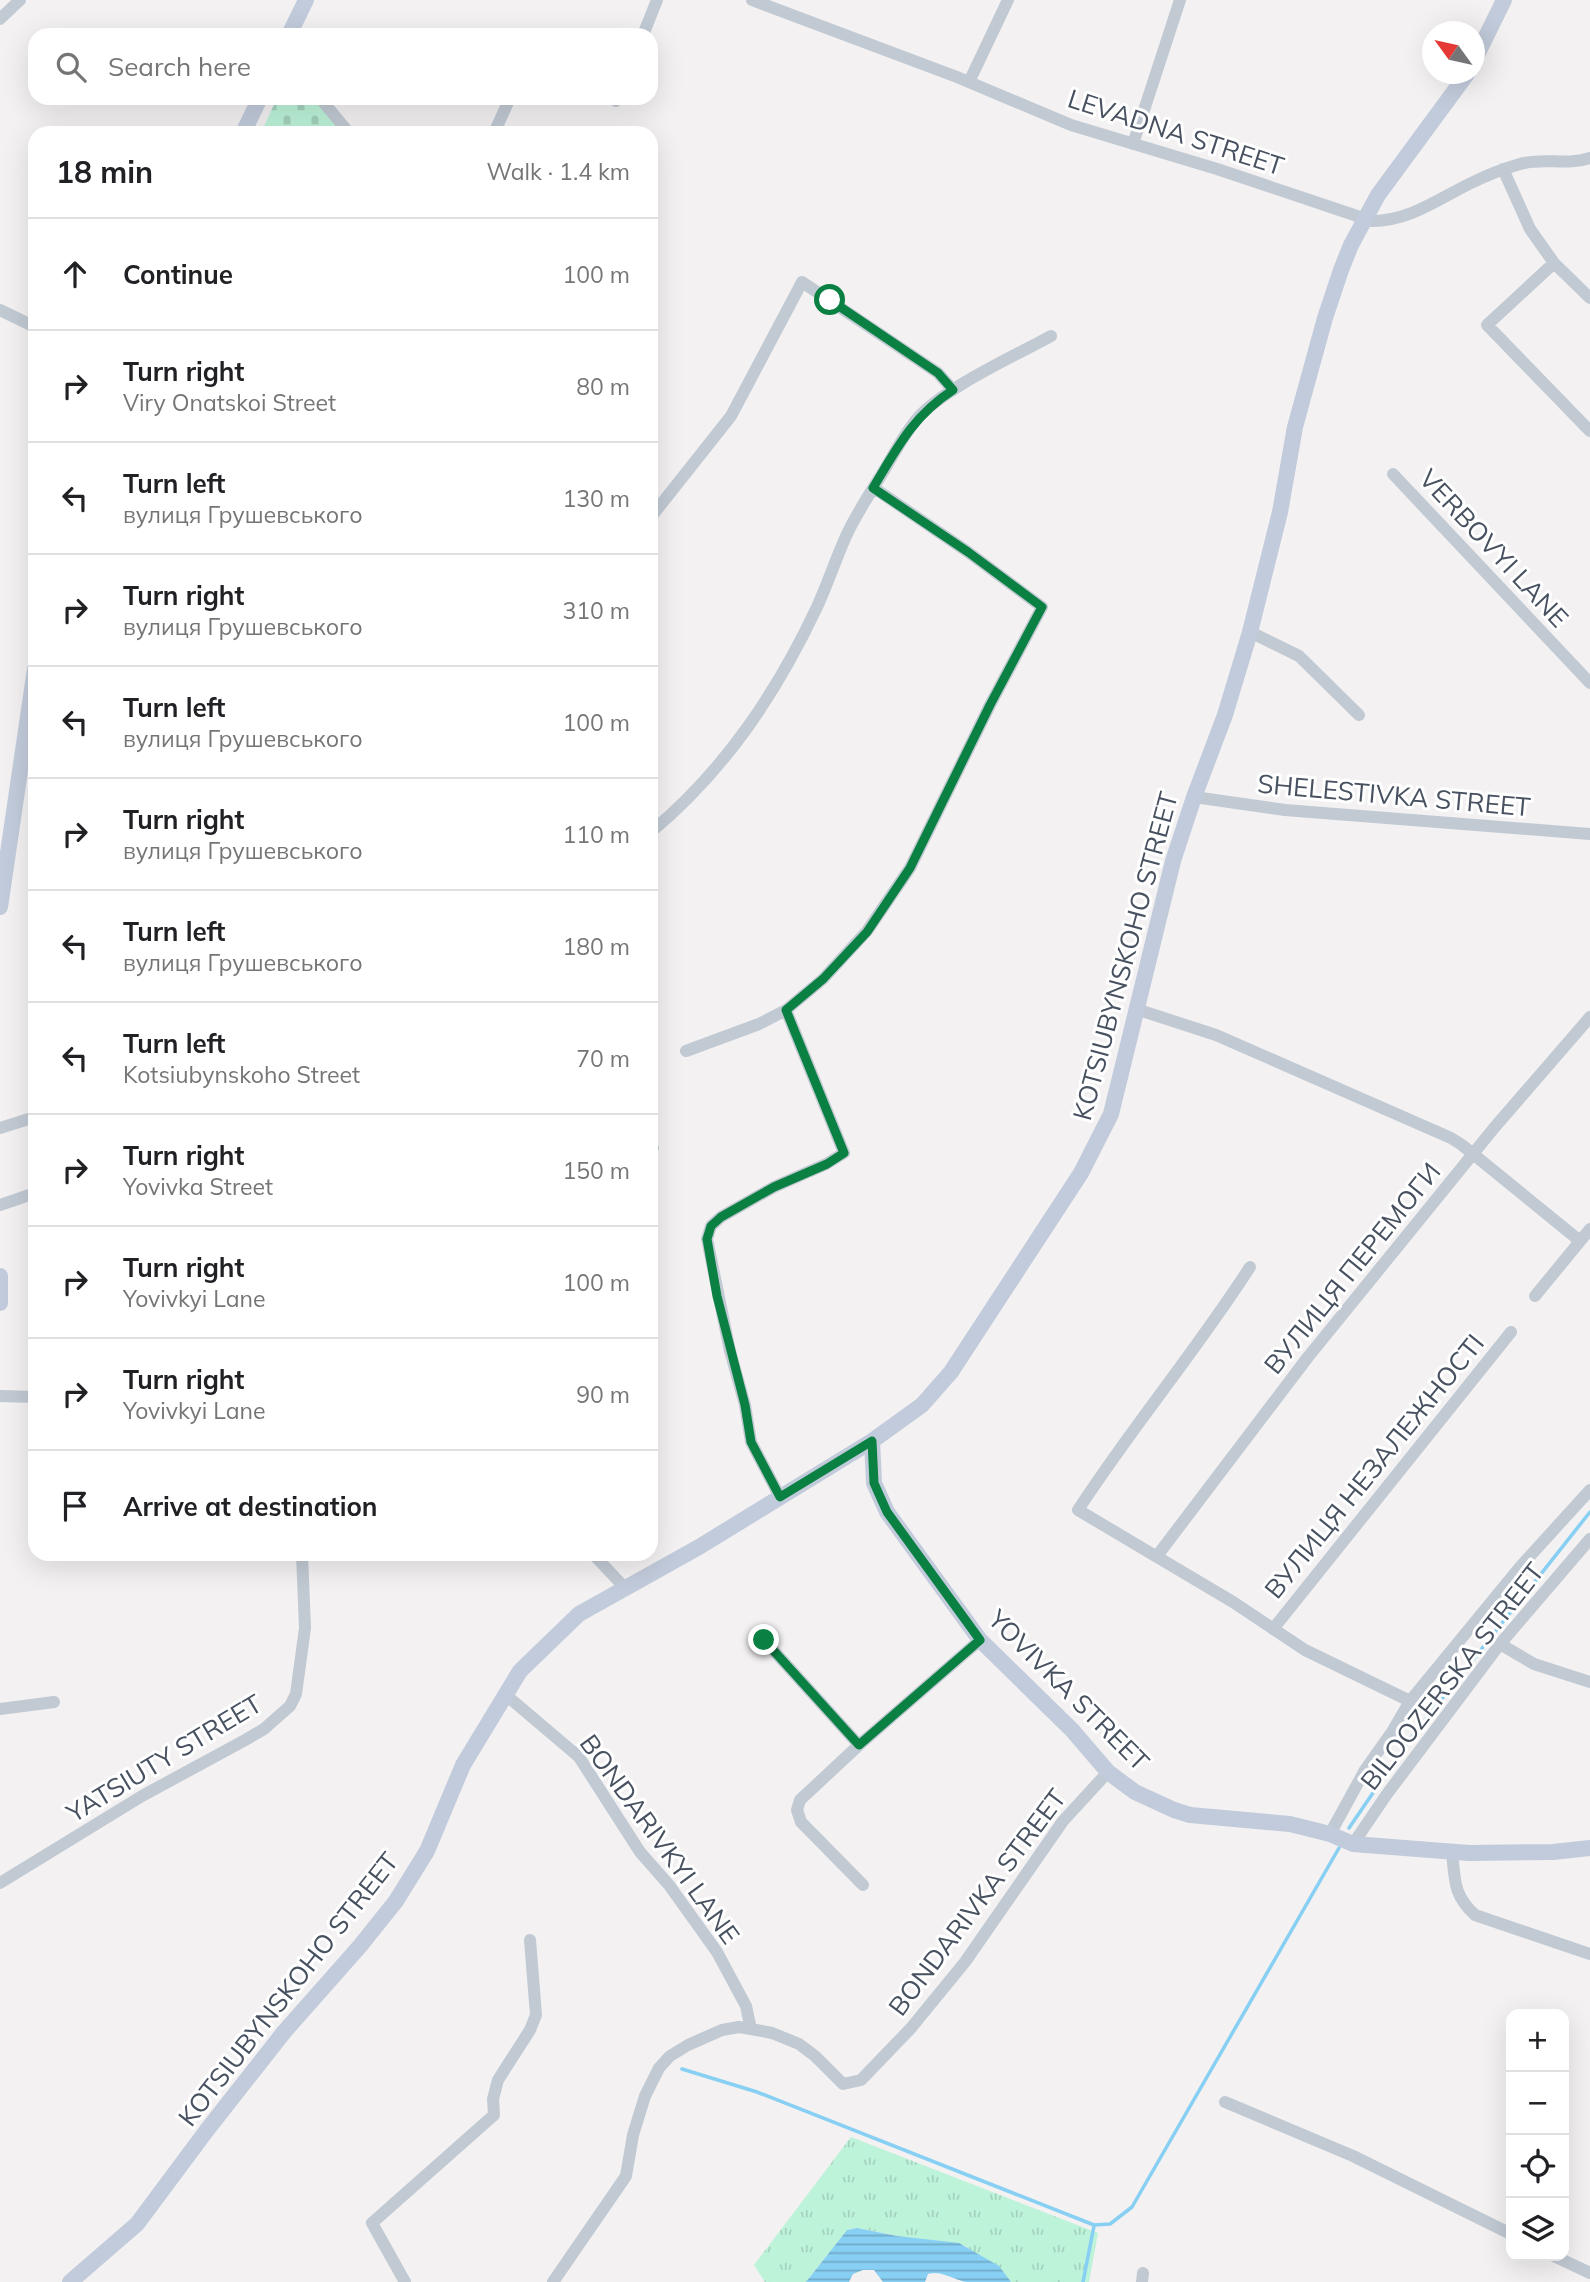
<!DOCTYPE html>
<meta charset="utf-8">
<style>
:root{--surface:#fff;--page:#f6f6f6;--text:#202124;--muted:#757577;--line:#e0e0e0}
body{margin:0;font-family:Mulish,sans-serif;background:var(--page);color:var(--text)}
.controls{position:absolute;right:21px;bottom:21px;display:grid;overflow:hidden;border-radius:14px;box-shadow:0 7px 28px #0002}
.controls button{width:63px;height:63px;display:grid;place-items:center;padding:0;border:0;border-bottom:2px solid var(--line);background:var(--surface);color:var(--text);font:35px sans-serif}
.compass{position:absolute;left:1422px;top:21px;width:63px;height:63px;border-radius:50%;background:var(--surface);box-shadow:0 7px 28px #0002;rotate:303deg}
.stop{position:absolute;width:21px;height:21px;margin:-16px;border:5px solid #0b8043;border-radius:50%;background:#fff}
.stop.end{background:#0b8043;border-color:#fff;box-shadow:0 2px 7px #0008}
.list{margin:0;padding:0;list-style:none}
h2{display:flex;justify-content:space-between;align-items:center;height:91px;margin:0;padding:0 28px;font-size:30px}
h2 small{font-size:23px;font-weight:400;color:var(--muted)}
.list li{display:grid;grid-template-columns:46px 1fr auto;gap:21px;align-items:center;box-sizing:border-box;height:112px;padding:0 28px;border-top:2px solid var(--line)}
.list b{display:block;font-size:26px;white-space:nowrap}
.list p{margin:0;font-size:23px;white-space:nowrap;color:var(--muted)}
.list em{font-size:23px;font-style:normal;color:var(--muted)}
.icon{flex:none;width:38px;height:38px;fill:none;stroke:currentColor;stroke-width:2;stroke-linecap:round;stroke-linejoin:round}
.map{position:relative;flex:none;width:1590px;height:2282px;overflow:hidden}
.search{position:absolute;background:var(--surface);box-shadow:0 7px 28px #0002;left:28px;top:28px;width:630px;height:77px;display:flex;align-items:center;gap:18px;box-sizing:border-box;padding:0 24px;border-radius:21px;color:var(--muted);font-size:26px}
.panel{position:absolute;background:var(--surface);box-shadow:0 7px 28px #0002;left:28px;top:126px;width:630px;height:1435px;border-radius:21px}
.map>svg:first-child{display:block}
</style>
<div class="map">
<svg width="1590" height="2282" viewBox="0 0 1590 2282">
<defs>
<pattern id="grass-tufts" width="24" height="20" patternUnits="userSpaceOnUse" patternTransform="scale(1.75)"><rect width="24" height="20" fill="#bdf3d9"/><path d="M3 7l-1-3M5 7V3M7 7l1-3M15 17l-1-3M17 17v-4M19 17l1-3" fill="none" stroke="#a4d2bd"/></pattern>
<pattern id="cemetery-stones" width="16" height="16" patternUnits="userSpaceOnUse" patternTransform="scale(1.75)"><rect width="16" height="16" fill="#bdf3d9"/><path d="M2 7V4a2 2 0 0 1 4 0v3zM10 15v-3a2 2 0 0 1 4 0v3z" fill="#a4d2bd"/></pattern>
<pattern id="water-rules" width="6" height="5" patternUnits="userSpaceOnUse" patternTransform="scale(1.75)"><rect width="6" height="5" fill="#87cff3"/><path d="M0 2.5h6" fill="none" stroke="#70aac8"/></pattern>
</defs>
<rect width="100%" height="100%" fill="#f3f1f1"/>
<path fill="url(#grass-tufts)" d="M 851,2137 L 1098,2233 L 1089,2282 L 1011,2282 L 964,2245 L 897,2236 L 857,2228 L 847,2230 L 806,2282 L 765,2282 L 754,2265 Z"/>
<path fill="url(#cemetery-stones)" d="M 277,98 L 315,98 L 345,133 L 261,133 Z"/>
<path fill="url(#water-rules)" d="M 857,2228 L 897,2236 L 959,2243 L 999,2266 L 1011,2282 C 996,2282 980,2282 966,2282 C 953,2280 942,2270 928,2274 L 925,2282 L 883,2282 L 874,2270 L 863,2270 L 853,2274 L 849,2282 L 806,2282 L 847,2230 Z"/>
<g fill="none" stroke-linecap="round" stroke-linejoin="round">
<path stroke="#87cff3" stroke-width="3.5" d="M 1349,1828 L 1407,1743 L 1590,1512
M 682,2069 L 757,2092 L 1094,2225 L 1110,2224 L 1132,2207 L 1339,1848
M 1083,2282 L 1094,2226"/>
<path stroke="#c1c9d3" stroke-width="12" d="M 752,0 L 957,77 L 1071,125 L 1217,169 L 1372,221 C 1409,221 1437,200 1469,184 C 1485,176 1502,169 1520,164 C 1543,157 1567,166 1590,158
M 0,19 L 20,0
M 643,35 L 657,0
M 969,82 L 1008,0
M 320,98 L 349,133
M 612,98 L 616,101 L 617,98
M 494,133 L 510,98
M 1133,144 L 1180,0
M 1503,169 L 1530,229 L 1554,263 L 1590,298
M 1554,263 L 1487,325 L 1590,431
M 0,310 L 35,327
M 1393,474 L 1590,683
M 651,517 L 731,416 L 802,282 L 938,373 L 953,390
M 1250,632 L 1299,656 L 1359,715
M 1194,797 L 1285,810 L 1590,834
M 651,832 C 725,770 776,694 817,607 C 828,583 836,558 847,534 C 858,511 872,490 885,469 C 894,453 904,435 916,420 C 943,388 1013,357 1051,336
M 1136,1009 L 1216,1035 L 1451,1138 L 1462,1145 L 1580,1241
M 686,1051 L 759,1024 L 786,1010
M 0,1128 L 35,1117
M 651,1148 L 653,1148
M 0,1205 L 35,1193
M 1250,1267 C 1196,1351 1132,1427 1078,1510 L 1233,1602 L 1305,1650 L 1410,1701
M 1535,1296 L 1590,1229
M 0,1396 L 35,1397
M 780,1497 L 751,1442 L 745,1405 L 730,1351 L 707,1239 L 711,1226 L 721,1217 L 774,1187 L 826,1164 L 844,1153 L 786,1010 L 823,979 L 867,931 L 910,868 L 990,705 L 1042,607 L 968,552 L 874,488
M 593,1554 L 626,1589
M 1157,1556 L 1308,1357 L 1494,1128 L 1590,1017
M 1273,1629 L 1511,1332
M 764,1640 L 859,1745 L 800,1800 L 797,1810 L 801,1822 L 863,1885
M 1500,1644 L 1534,1664 L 1590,1682
M 506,1695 L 579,1757 L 640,1852 L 669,1885 L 717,1952 L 746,2006 L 751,2029
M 0,1709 L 54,1702
M 859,1745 L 980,1640
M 1330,1834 L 1365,1770 L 1392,1732 L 1410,1701 L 1520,1567 L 1590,1490
M 1353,1844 L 1387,1794 L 1500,1644 L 1590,1539
M 1452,1852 C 1455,1880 1453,1895 1475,1915 L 1590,1954
M 0,1883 L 142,1796 L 247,1739 L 264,1729 L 290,1706 L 296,1694 L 305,1628 L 302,1554
M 1225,2102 L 1353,2156 L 1511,2234
M 1554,2256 L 1590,2273
M 405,2282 L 372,2223 L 494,2115 L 493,2099 L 498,2080 L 530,2030 L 536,2015 L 530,1940
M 553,2282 L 626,2176 L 633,2135 L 645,2096 L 659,2068 L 670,2056 L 688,2045 L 722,2030 L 739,2027 L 751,2029 L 772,2033 L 799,2044 L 815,2056 L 843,2084 L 861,2080 L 911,2028 L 965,1962 L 1063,1821 L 1108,1772
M 1142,2282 L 1143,2273"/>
<path stroke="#c2cbdb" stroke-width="16" d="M 289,35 L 306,0
M 1474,61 L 1504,0
M 243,133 L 260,98
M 0,907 L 35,669
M 0,1276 L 0,1303
M 872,1441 L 874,1483 L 887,1512 L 980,1640 L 1072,1730 L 1108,1772 L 1135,1792 L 1174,1810 L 1190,1815 L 1290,1824 L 1330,1834 L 1353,1844 L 1469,1853 L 1553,1852 L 1590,1848
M 70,2282 L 137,2224 L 207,2130 L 284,2032 L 360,1946 L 396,1901 L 427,1851 L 463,1765 L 520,1671 L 579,1614 L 699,1547 L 872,1441 L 922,1405 L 951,1372 L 1081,1173 L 1111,1114 L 1173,861 L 1194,797 L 1225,715 L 1250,632 L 1280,512 L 1295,427 L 1325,318 L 1341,270 L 1351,245 L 1378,195 L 1467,74"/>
</g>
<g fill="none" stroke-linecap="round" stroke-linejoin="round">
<path stroke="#0b8043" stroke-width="9" d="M 764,1640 L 859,1745 L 980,1640 L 887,1512 L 874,1483 L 872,1441 L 780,1497 L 751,1442 L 745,1405 L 717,1296 L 707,1239 L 711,1226 L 721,1217 L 774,1187 L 827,1164 L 844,1153 L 786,1010 L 823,979 L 867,932 L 910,868 L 990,705 L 1042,607 L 968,552 L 873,488 C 897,448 913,416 953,390 L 938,373 L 830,300"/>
</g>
<g text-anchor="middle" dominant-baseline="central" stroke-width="6" stroke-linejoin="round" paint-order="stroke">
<g font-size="26" fill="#475160" stroke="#fff">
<text transform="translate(1176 132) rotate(18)">LEVADNA STREET</text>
<text transform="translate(1494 548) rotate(47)">VERBOVYI LANE</text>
<text transform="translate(1394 795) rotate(5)">SHELESTIVKA STREET</text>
<text transform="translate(1125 956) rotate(-75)">KOTSIUBYNSKOHO STREET</text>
<text transform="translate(1352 1268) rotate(-51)">ВУЛИЦЯ ПЕРЕМОГИ</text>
<text transform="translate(1374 1466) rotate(-51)">ВУЛИЦЯ НЕЗАЛЕЖНОСТІ</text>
<text transform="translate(1452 1676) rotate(-52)">BILOOZERSKA STREET</text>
<text transform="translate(1069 1690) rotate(45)">YOVIVKA STREET</text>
<text transform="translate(164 1758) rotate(-31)">YATSIUTY STREET</text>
<text transform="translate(660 1839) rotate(54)">BONDARIVKYI LANE</text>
<text transform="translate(977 1902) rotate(-53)">BONDARIVKA STREET</text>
<text transform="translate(288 1989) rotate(-52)">KOTSIUBYNSKOHO STREET</text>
</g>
</g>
</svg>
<div class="controls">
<button>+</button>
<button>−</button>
<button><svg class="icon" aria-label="locate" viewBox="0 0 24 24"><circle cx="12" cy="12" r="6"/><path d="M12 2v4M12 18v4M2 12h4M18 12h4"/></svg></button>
<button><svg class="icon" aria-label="layers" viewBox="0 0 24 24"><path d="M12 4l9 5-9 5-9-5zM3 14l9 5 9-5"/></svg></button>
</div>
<svg class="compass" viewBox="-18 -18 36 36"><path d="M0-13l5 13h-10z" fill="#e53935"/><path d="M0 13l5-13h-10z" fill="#757577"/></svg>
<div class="stop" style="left:830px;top:300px"></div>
<div class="stop end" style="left:764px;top:1640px"></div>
<div class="search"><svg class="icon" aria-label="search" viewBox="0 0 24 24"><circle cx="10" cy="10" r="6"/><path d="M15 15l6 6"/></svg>Search here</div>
<section class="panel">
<h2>18 min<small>Walk · 1.4 km</small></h2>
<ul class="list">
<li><svg class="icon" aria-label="ahead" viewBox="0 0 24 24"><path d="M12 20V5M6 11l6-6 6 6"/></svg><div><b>Continue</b></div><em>100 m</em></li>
<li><svg class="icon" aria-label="right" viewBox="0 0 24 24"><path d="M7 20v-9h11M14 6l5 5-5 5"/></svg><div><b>Turn right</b><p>Viry Onatskoi Street</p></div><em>80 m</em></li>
<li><svg class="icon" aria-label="left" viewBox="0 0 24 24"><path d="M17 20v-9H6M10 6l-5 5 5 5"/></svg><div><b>Turn left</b><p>вулиця Грушевського</p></div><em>130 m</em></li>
<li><svg class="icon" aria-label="right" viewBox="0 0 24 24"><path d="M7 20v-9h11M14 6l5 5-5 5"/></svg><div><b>Turn right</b><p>вулиця Грушевського</p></div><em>310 m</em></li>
<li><svg class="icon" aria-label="left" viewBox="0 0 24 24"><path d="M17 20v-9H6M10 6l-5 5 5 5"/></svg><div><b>Turn left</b><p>вулиця Грушевського</p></div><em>100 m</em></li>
<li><svg class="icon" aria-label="right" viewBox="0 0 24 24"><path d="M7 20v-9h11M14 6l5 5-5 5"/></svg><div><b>Turn right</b><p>вулиця Грушевського</p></div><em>110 m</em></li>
<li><svg class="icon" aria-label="left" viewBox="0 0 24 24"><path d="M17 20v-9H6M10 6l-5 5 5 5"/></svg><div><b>Turn left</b><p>вулиця Грушевського</p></div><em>180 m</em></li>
<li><svg class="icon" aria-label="left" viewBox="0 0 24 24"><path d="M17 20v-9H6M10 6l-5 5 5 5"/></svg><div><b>Turn left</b><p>Kotsiubynskoho Street</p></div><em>70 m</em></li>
<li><svg class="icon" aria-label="right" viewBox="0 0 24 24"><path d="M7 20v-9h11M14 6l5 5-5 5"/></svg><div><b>Turn right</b><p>Yovivka Street</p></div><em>150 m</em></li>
<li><svg class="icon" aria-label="right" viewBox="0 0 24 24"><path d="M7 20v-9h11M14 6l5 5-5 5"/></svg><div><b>Turn right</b><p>Yovivkyi Lane</p></div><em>100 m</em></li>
<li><svg class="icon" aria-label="right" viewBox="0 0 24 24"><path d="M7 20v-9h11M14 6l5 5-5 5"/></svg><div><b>Turn right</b><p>Yovivkyi Lane</p></div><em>90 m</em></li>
<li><svg class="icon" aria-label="arrive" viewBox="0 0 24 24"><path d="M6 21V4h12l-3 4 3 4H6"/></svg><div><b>Arrive at destination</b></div></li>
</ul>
</section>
</div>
